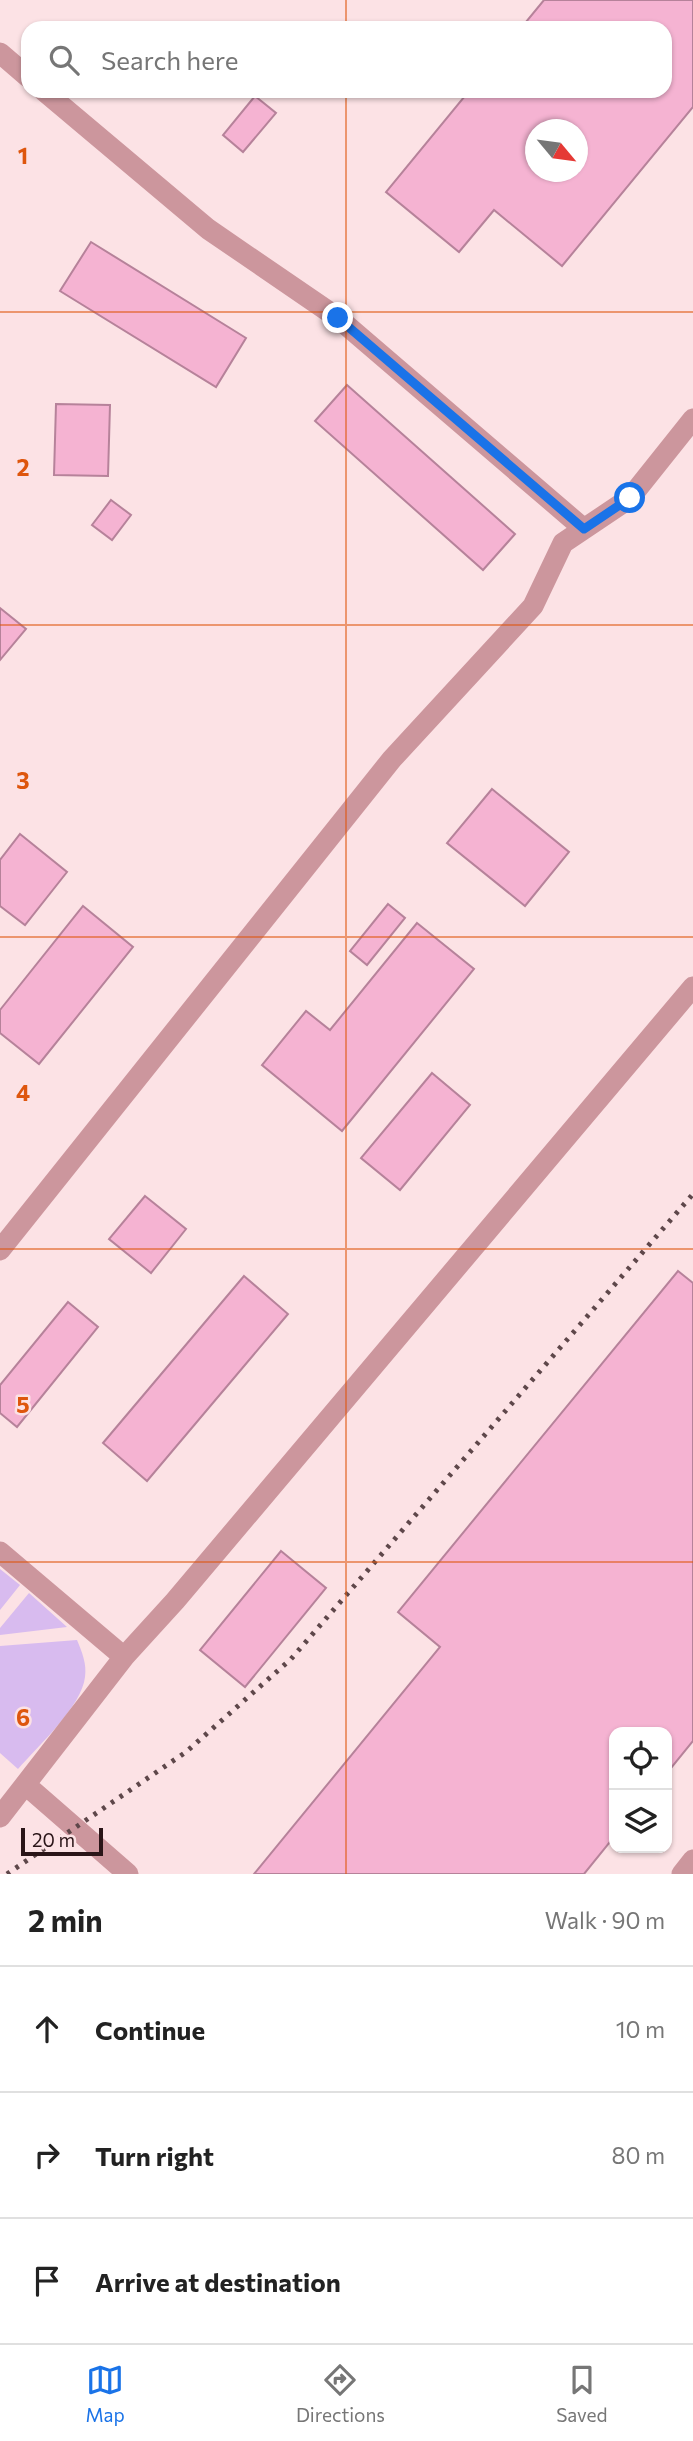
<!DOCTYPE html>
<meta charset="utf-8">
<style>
:root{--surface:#fff;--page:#f2f2f2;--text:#222;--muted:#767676;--line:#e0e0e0;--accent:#1a73e8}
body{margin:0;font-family:Commissioner,sans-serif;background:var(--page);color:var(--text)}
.controls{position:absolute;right:21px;bottom:21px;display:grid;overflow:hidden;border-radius:14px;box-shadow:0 2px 5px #0004}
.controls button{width:63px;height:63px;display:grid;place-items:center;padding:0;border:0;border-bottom:2px solid var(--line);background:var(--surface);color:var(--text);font:35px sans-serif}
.compass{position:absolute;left:525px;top:119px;width:63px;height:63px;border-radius:50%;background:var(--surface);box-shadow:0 2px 5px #0004;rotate:119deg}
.scale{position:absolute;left:21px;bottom:18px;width:82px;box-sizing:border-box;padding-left:7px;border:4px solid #2a1518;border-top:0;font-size:19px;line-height:24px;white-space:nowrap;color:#2a1518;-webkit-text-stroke:5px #fce2e5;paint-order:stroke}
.stop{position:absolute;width:21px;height:21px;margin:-16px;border:5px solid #1a73e8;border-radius:50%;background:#fff}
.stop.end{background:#1a73e8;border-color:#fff;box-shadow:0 2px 7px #0008}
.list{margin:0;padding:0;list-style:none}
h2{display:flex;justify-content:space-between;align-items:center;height:91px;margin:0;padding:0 28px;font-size:30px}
h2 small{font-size:23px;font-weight:400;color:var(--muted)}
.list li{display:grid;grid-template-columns:46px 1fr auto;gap:21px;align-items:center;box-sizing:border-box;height:126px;padding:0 28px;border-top:2px solid var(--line)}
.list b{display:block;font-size:26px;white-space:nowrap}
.list em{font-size:23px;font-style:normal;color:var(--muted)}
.icon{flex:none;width:38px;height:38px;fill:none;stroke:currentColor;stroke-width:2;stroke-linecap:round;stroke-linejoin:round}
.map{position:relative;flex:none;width:693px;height:1874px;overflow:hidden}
.search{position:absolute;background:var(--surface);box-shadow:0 2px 5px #0004;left:21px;right:21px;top:21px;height:77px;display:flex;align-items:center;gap:18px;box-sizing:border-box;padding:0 24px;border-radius:21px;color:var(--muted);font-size:26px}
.sheet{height:469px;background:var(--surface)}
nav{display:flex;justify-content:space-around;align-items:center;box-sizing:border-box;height:98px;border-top:2px solid var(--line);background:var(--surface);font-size:19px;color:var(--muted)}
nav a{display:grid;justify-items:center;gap:4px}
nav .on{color:var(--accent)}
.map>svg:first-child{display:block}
</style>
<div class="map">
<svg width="693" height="1874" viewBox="0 0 693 1874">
<rect width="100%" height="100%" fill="#fce2e5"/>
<path fill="#d8bbef" d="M 0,1569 L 20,1585 L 0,1610 Z
M 29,1593 L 67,1627 L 0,1635 L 0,1628 Z
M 77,1640 C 82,1652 87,1664 85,1677 C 82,1706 38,1746 18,1769 L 0,1753 L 0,1646 Z"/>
<path fill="#f5b3d2" stroke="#b6829a" stroke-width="2" fill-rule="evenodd" d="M 544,0 L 693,0 L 693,107 L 562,266 L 494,210 L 459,252 L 386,192 L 469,91 L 665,91 L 665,28 L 521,28 ZM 536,130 L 578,130 L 578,172 L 536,172 Z
M 255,96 L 276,113 L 243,152 L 223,135 Z
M 91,242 L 246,338 L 216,387 L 60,291 Z
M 347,385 L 515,534 L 483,570 L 315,421 Z
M 56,404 L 110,405 L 108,476 L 54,475 Z
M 111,500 L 131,515 L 112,540 L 92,525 Z
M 0,608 L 26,629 L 0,660 Z
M 492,789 L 569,852 L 525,906 L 447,843 Z
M 20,834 L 67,872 L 25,925 L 0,906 L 0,860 Z
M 388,904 L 405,918 L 367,965 L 350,951 Z
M 83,906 L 133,947 L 39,1064 L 0,1033 L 0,1010 Z
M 417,923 L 474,969 L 342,1131 L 262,1065 L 306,1011 L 330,1030 Z
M 432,1073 L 470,1105 L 400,1190 L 361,1158 Z
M 145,1196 L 186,1229 L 151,1273 L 109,1239 Z
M 678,1271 L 693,1283 L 693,1741 L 667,1773 L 667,1732 L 614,1732 L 614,1837 L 584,1874 L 254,1874 L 440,1647 L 398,1612 Z
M 244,1276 L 288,1314 L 147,1481 L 103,1443 Z
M 68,1302 L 98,1327 L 17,1427 L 0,1413 L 0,1385 Z
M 281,1551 L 326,1588 L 245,1687 L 200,1650 Z"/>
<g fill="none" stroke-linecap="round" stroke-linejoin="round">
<path stroke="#cc969d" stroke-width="21" d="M 0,53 L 28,77
M 44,91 L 208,229 L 338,318 L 584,529
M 0,1250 L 392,759 L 533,606 L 563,543 L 630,498 L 693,419
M 0,1552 L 124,1657 L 0,1817
M 124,1657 L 175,1601 L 693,987
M 27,1786 L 128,1874
M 682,1874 L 693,1860"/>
<path stroke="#5e474a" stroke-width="5" stroke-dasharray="3.5 7" stroke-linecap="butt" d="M 7,1874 L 186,1752 L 291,1659 L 693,1194"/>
</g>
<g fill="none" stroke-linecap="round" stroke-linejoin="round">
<path stroke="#1a73e8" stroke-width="9" d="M 338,318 L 584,529 L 630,498"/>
</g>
<path fill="none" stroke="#de560d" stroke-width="2" stroke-opacity="0.55" d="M 346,0 L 346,28M 346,91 L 346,1874M 0,312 L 693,312M 0,625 L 693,625M 0,937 L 693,937M 0,1249 L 693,1249M 0,1562 L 693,1562"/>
<g font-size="23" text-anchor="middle" font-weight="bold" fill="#de560d" stroke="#fce2e5" stroke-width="5" stroke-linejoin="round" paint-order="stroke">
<text x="23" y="164">1</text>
<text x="23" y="476">2</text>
<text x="23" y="789">3</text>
<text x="23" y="1101">4</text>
<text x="23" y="1413">5</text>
<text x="23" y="1726">6</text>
</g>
</svg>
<div class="controls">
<button><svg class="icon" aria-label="locate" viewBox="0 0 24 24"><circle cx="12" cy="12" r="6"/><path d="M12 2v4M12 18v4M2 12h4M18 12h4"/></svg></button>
<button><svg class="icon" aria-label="layers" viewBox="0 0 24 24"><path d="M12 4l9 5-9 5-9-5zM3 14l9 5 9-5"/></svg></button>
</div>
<svg class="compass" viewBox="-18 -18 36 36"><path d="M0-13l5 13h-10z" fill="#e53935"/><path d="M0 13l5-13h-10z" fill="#767676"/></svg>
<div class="scale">20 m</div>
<div class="stop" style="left:630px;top:498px"></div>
<div class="stop end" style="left:338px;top:318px"></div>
<div class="search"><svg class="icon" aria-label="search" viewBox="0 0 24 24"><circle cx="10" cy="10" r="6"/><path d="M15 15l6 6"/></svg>Search here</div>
</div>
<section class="sheet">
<h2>2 min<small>Walk · 90 m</small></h2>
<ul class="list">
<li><svg class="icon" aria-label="ahead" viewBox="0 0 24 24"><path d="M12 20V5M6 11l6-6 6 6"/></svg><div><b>Continue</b></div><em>10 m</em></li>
<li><svg class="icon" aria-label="right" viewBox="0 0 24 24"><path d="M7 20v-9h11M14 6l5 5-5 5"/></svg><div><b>Turn right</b></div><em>80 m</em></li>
<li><svg class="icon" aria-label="arrive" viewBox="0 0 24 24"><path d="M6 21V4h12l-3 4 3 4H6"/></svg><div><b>Arrive at destination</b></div></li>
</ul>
</section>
<nav>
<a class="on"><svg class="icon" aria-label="map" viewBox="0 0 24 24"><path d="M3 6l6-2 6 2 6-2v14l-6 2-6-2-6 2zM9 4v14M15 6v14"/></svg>Map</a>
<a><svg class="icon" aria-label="directions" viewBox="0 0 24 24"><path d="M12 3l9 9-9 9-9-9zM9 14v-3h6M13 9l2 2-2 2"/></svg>Directions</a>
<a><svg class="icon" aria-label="saved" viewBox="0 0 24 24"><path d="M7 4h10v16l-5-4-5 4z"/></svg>Saved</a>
</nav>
